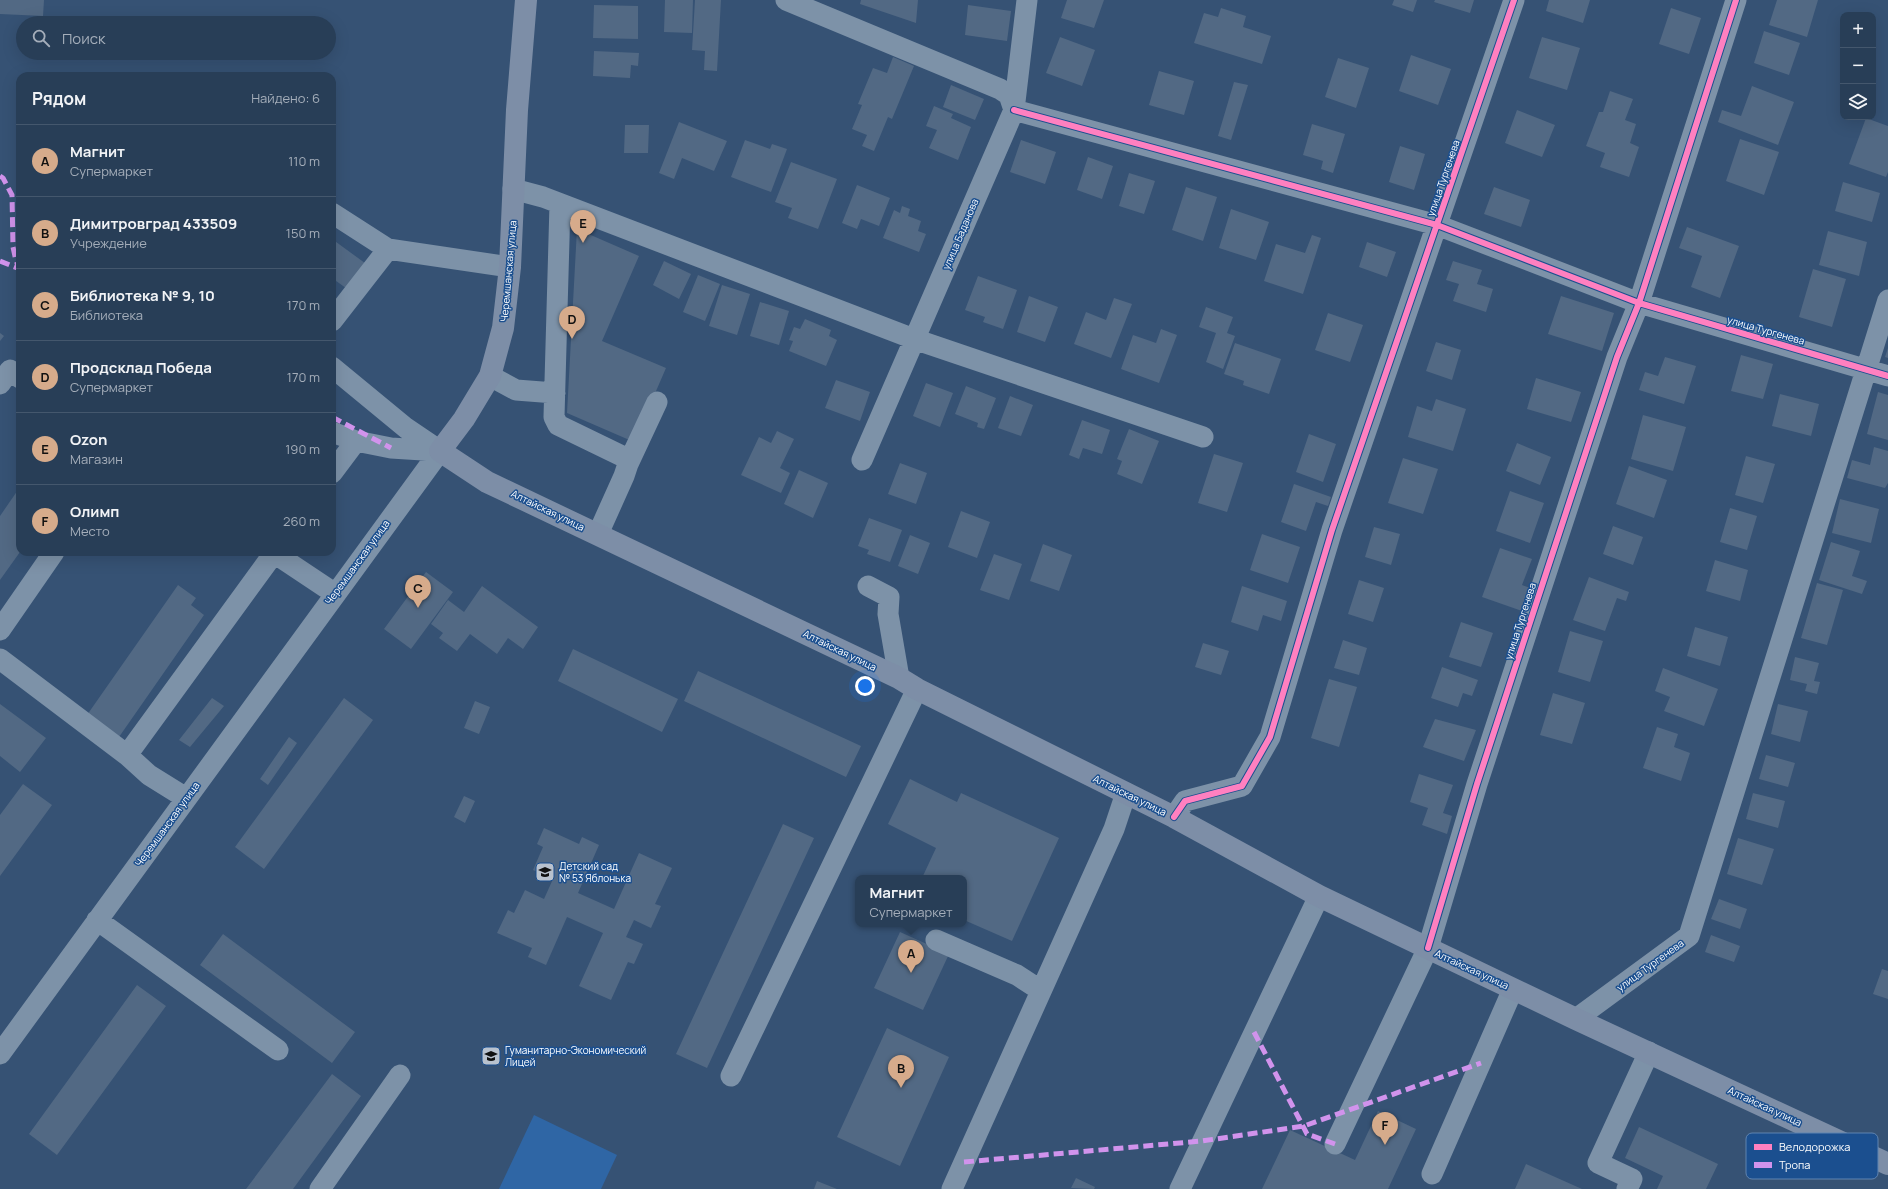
<!DOCTYPE html>
<html lang="ru">
<meta charset="utf-8">
<style>
:root{--surface:#283e57;--page:#30455d;--text:#f1f3f6;--muted:#a5aeba;--line:#44576d;--accent:#d6ab8b}
body{margin:0;font-family:Manrope,sans-serif;background:var(--page);color:var(--text)}
.controls{position:absolute;right:12px;top:12px;display:grid;overflow:hidden;border-radius:8px;box-shadow:0 4px 16px #0002}
.controls button{width:36px;height:36px;display:grid;place-items:center;padding:0;border:0;border-bottom:1px solid var(--line);background:var(--surface);color:var(--text);font:20px sans-serif}
.you{position:absolute;left:865px;top:686px;width:14px;height:14px;margin:-10px;border:3px solid #fff;border-radius:50%;background:#1a73e8;box-shadow:0 0 0 6px #1a73e833}
.badge{display:grid;place-items:center;width:26px;height:26px;border-radius:50%;background:var(--accent);color:#111;font-size:13px;font-weight:700}
.pin{position:absolute;translate:-50% -33px;filter:drop-shadow(0 1px 2px #0008)}
.pin::after{content:'';position:absolute;top:21px;width:14px;height:12px;background:inherit;clip-path:polygon(0 0,100% 0,50% 100%)}
.popup{position:absolute;left:855px;top:875px;width:112px;height:52px;box-sizing:border-box;display:grid;place-content:center;border-radius:8px;background:var(--surface);filter:drop-shadow(0 1px 3px #0005);font-size:13px;white-space:nowrap;color:var(--muted)}
.popup b{font-size:15px;color:var(--text)}
.popup::after{content:'';position:absolute;left:50%;top:100%;margin-left:-8px;border:8px solid transparent;border-top-color:var(--surface)}
.list{margin:0;padding:0;list-style:none}
h2{display:flex;justify-content:space-between;align-items:center;height:52px;margin:0;padding:0 16px;font-size:17px}
h2 small{font-size:13px;font-weight:400;color:var(--muted)}
.list li{display:grid;grid-template-columns:26px 1fr auto;gap:12px;align-items:center;box-sizing:border-box;height:72px;padding:0 16px;border-top:1px solid var(--line)}
.list b{display:block;font-size:15px;white-space:nowrap}
.list p{margin:0;font-size:13px;white-space:nowrap;color:var(--muted)}
.list em{font-size:13px;font-style:normal;color:var(--muted)}
.icon{flex:none;width:22px;height:22px;fill:none;stroke:currentColor;stroke-width:2;stroke-linecap:round;stroke-linejoin:round}
.map{position:relative;flex:none;width:1888px;height:1189px;overflow:hidden}
.search{position:absolute;background:var(--surface);box-shadow:0 4px 16px #0002;left:16px;top:16px;width:320px;height:44px;display:flex;align-items:center;gap:10px;box-sizing:border-box;padding:0 14px;border-radius:22px;color:var(--muted);font-size:15px}
.panel{position:absolute;background:var(--surface);box-shadow:0 4px 16px #0002;left:16px;top:72px;width:320px;height:484px;border-radius:12px}
.map>svg:first-child{display:block}
</style>
<div class="map">
<svg width="1888" height="1189" viewBox="0 0 1888 1189">
<rect width="100%" height="100%" fill="#365274"/>
<path fill="#2f66a5" d="M 534,1115 L 617,1155 L 601,1189 L 499,1189 Z"/>
<path fill="#526984" d="M 0,0 L 44,0 L 43,16 L 0,14 Z
M 665,0 L 693,0 L 692,33 L 664,32 Z
M 695,0 L 721,0 L 717,71 L 704,70 L 705,51 L 692,50 Z
M 861,0 L 918,0 L 916,23 L 860,4 Z
M 1067,0 L 1104,0 L 1094,28 L 1061,18 Z
M 1394,0 L 1417,0 L 1413,12 L 1392,5 Z
M 1435,0 L 1474,0 L 1470,13 L 1434,2 Z
M 1549,0 L 1590,0 L 1583,23 L 1546,11 Z
M 1777,0 L 1818,0 L 1807,37 L 1769,25 Z
M 594,5 L 638,6 L 638,39 L 593,38 Z
M 968,5 L 1011,11 L 1007,41 L 965,35 Z
M 1221,8 L 1246,16 L 1243,27 L 1271,36 L 1262,64 L 1194,43 L 1204,13 L 1218,17 Z
M 1671,8 L 1701,18 L 1689,54 L 1659,44 Z
M 1764,31 L 1800,43 L 1789,75 L 1754,63 Z
M 1060,37 L 1095,50 L 1082,86 L 1046,73 Z
M 1542,37 L 1580,48 L 1567,90 L 1529,78 Z
M 594,51 L 639,53 L 638,66 L 631,65 L 630,78 L 593,76 Z
M 1411,55 L 1451,69 L 1438,105 L 1399,91 Z
M 893,57 L 914,66 L 892,119 L 888,117 L 874,151 L 862,146 L 867,135 L 852,129 L 862,105 L 858,104 L 873,68 L 887,73 Z
M 1338,58 L 1369,68 L 1356,108 L 1325,97 Z
M 1159,71 L 1194,81 L 1184,115 L 1149,105 Z
M 1234,82 L 1248,85 L 1231,140 L 1218,136 Z
M 951,85 L 984,99 L 975,120 L 943,107 Z
M 1752,86 L 1794,102 L 1778,145 L 1718,122 L 1722,110 L 1741,116 Z
M 1610,91 L 1633,99 L 1625,120 L 1636,124 L 1630,143 L 1639,147 L 1629,177 L 1600,167 L 1605,153 L 1586,146 L 1599,112 L 1603,112 Z
M 934,106 L 953,114 L 951,118 L 971,127 L 958,160 L 929,148 L 937,130 L 926,126 Z
M 1517,110 L 1555,125 L 1542,157 L 1505,143 Z
M 1866,118 L 1888,126 L 1888,172 L 1886,177 L 1849,164 Z
M 679,122 L 727,141 L 714,171 L 682,158 L 674,179 L 659,173 Z
M 1312,124 L 1345,134 L 1333,173 L 1321,169 L 1323,161 L 1303,155 Z
M 625,125 L 649,125 L 648,153 L 624,153 Z
M 1740,139 L 1779,152 L 1764,195 L 1726,181 Z
M 745,140 L 770,149 L 772,144 L 787,149 L 771,192 L 731,177 Z
M 1021,140 L 1056,152 L 1045,184 L 1010,172 Z
M 1400,146 L 1425,154 L 1414,190 L 1389,182 Z
M 1088,157 L 1113,166 L 1102,199 L 1077,190 Z
M 791,162 L 837,179 L 818,229 L 788,218 L 792,208 L 775,202 Z
M 1129,173 L 1155,181 L 1144,214 L 1119,206 Z
M 1843,182 L 1880,193 L 1872,222 L 1835,211 Z
M 857,185 L 890,198 L 879,226 L 861,219 L 857,229 L 842,223 Z
M 1186,187 L 1217,197 L 1203,241 L 1172,230 Z
M 1494,187 L 1530,200 L 1521,227 L 1484,214 Z
M 902,206 L 910,209 L 908,216 L 921,221 L 918,231 L 926,234 L 919,252 L 883,238 L 894,210 L 900,213 Z
M 1231,209 L 1269,222 L 1256,260 L 1219,248 Z
M 1687,227 L 1739,246 L 1720,298 L 1691,287 L 1702,256 L 1679,248 Z
M 577,229 L 639,256 L 602,341 L 666,368 L 634,442 L 567,413 Z
M 1828,231 L 1867,242 L 1859,276 L 1819,265 Z
M 1312,235 L 1321,238 L 1303,294 L 1264,281 L 1276,244 L 1305,253 Z
M 332,239 L 369,266 L 350,291 L 332,278 Z
M 1367,242 L 1396,252 L 1387,277 L 1359,267 Z
M 664,261 L 691,274 L 679,299 L 653,285 Z
M 1453,261 L 1482,270 L 1477,284 L 1493,289 L 1486,312 L 1453,301 L 1459,284 L 1446,280 Z
M 1813,269 L 1846,279 L 1832,327 L 1799,317 Z
M 698,275 L 720,284 L 705,321 L 683,312 Z
M 978,276 L 1017,290 L 1003,329 L 983,322 L 985,317 L 965,310 Z
M 722,285 L 750,294 L 737,335 L 709,326 Z
M 1029,296 L 1058,307 L 1045,342 L 1017,332 Z
M 1561,296 L 1614,313 L 1602,351 L 1548,334 Z
M 1114,298 L 1132,304 L 1111,358 L 1074,344 L 1086,312 L 1106,320 Z
M 760,302 L 789,311 L 779,345 L 750,336 Z
M 1206,307 L 1233,317 L 1227,333 L 1235,336 L 1223,369 L 1206,362 L 1216,333 L 1199,327 Z
M 1328,313 L 1363,325 L 1350,362 L 1315,350 Z
M 805,319 L 831,330 L 829,336 L 837,340 L 826,366 L 789,351 L 793,341 L 789,340 L 794,327 L 800,329 Z
M 1161,329 L 1177,335 L 1159,383 L 1121,369 L 1133,335 L 1156,343 Z
M 0,333 L 4,336 L 0,341 Z
M 1436,342 L 1461,350 L 1452,380 L 1426,371 Z
M 1235,343 L 1281,359 L 1269,394 L 1243,385 L 1244,381 L 1224,374 Z
M 1888,348 L 1888,358 L 1885,357 Z
M 1741,355 L 1773,364 L 1763,399 L 1731,391 Z
M 1665,357 L 1696,366 L 1684,404 L 1639,390 L 1645,372 L 1658,376 Z
M 1536,378 L 1581,392 L 1571,422 L 1527,409 Z
M 836,380 L 870,392 L 860,421 L 825,408 Z
M 926,383 L 953,393 L 940,427 L 913,416 Z
M 966,386 L 996,398 L 984,429 L 977,427 L 978,423 L 955,414 Z
M 1878,392 L 1888,395 L 1888,440 L 1867,434 Z
M 1780,394 L 1819,404 L 1811,436 L 1772,426 Z
M 1010,396 L 1033,405 L 1021,436 L 998,428 Z
M 1436,399 L 1466,409 L 1453,451 L 1408,437 L 1417,406 L 1432,411 Z
M 1643,415 L 1686,427 L 1673,471 L 1631,459 Z
M 1082,420 L 1110,430 L 1102,454 L 1083,448 L 1079,459 L 1069,455 Z
M 1129,429 L 1159,441 L 1142,484 L 1117,474 L 1122,461 L 1117,459 Z
M 777,431 L 794,439 L 780,468 L 790,473 L 781,493 L 741,475 L 759,437 L 771,443 Z
M 1309,434 L 1336,444 L 1323,482 L 1296,472 Z
M 1517,443 L 1551,457 L 1540,485 L 1506,471 Z
M 1874,447 L 1888,451 L 1888,483 L 1885,488 L 1847,478 L 1852,460 L 1870,465 Z
M 1214,454 L 1243,463 L 1227,512 L 1198,503 Z
M 1746,456 L 1775,464 L 1763,503 L 1735,495 Z
M 1403,458 L 1438,469 L 1423,514 L 1388,503 Z
M 900,463 L 927,473 L 916,504 L 888,494 Z
M 1629,466 L 1667,480 L 1654,518 L 1616,504 Z
M 799,470 L 828,483 L 813,518 L 784,504 Z
M 1294,484 L 1331,497 L 1328,506 L 1316,502 L 1306,531 L 1281,522 Z
M 20,487 L 20,552 L 0,580 L 0,516 Z
M 1510,491 L 1544,503 L 1530,543 L 1496,531 Z
M 1840,499 L 1879,509 L 1871,543 L 1832,533 Z
M 1730,508 L 1757,516 L 1747,550 L 1720,542 Z
M 961,511 L 990,522 L 977,558 L 948,547 Z
M 869,518 L 902,530 L 890,562 L 867,554 L 869,550 L 858,546 Z
M 1613,526 L 1643,537 L 1633,565 L 1603,554 Z
M 1374,527 L 1400,534 L 1391,565 L 1365,557 Z
M 1262,534 L 1300,547 L 1288,583 L 1250,570 Z
M 910,535 L 930,543 L 918,574 L 898,566 Z
M 1831,542 L 1860,551 L 1852,576 L 1867,581 L 1862,594 L 1819,580 Z
M 1043,544 L 1072,555 L 1059,591 L 1030,581 Z
M 1500,548 L 1532,559 L 1522,585 L 1530,588 L 1522,611 L 1482,597 Z
M 994,554 L 1022,564 L 1009,600 L 980,590 Z
M 1715,560 L 1748,570 L 1740,601 L 1706,591 Z
M 426,572 L 453,592 L 411,649 L 384,629 Z
M 1589,577 L 1629,592 L 1626,601 L 1617,598 L 1605,631 L 1573,620 Z
M 1359,580 L 1384,588 L 1373,622 L 1348,614 Z
M 1817,583 L 1843,590 L 1827,645 L 1801,638 Z
M 178,585 L 196,598 L 191,605 L 204,615 L 119,737 L 87,715 Z
M 482,586 L 538,627 L 523,649 L 508,638 L 497,654 L 470,634 L 457,651 L 439,638 L 443,633 L 431,624 L 448,600 L 464,612 Z
M 1242,586 L 1287,601 L 1281,621 L 1263,615 L 1258,631 L 1231,622 Z
M 1461,622 L 1493,633 L 1481,667 L 1449,657 Z
M 1695,627 L 1728,637 L 1720,666 L 1687,656 Z
M 1570,631 L 1603,641 L 1590,682 L 1558,672 Z
M 1343,640 L 1367,648 L 1359,675 L 1334,668 Z
M 1203,643 L 1229,651 L 1221,675 L 1195,667 Z
M 573,649 L 678,699 L 662,732 L 558,681 Z
M 1795,657 L 1819,663 L 1814,681 L 1820,682 L 1817,694 L 1805,691 L 1807,684 L 1790,680 Z
M 1442,667 L 1478,680 L 1472,696 L 1463,693 L 1458,707 L 1431,698 Z
M 1663,668 L 1718,689 L 1704,726 L 1664,711 L 1670,697 L 1655,691 Z
M 698,671 L 861,746 L 846,777 L 684,701 Z
M 1329,679 L 1357,687 L 1339,747 L 1311,738 Z
M 1553,693 L 1585,703 L 1572,744 L 1540,735 Z
M 212,698 L 224,706 L 190,747 L 179,740 Z
M 344,698 L 373,720 L 264,869 L 235,847 Z
M 475,701 L 490,707 L 479,734 L 464,728 Z
M 0,704 L 46,738 L 20,772 L 0,756 Z
M 1778,704 L 1808,711 L 1800,742 L 1771,734 Z
M 1435,719 L 1476,730 L 1464,761 L 1423,747 Z
M 1657,727 L 1678,734 L 1674,747 L 1690,753 L 1681,781 L 1643,768 Z
M 289,737 L 297,743 L 268,785 L 260,779 Z
M 1766,755 L 1795,763 L 1788,787 L 1759,779 Z
M 1419,774 L 1453,785 L 1443,813 L 1452,816 L 1447,834 L 1422,825 L 1428,808 L 1410,802 Z
M 910,779 L 957,802 L 961,793 L 1059,838 L 1012,941 L 964,920 L 964,878 L 922,878 L 936,848 L 888,824 Z
M 23,784 L 52,805 L 0,876 L 0,815 Z
M 1753,793 L 1785,801 L 1778,828 L 1746,819 Z
M 464,796 L 475,801 L 465,823 L 454,817 Z
M 783,824 L 814,838 L 707,1068 L 676,1054 Z
M 544,828 L 579,844 L 582,837 L 599,845 L 578,893 L 614,909 L 639,853 L 672,868 L 655,904 L 661,906 L 651,928 L 634,920 L 626,937 L 643,944 L 634,964 L 628,962 L 611,1000 L 579,986 L 603,933 L 567,917 L 546,965 L 528,957 L 532,948 L 497,933 L 508,910 L 514,913 L 525,890 L 544,899 L 553,879 L 533,870 L 543,847 L 537,844 Z
M 1738,838 L 1774,849 L 1762,885 L 1727,874 Z
M 1719,899 L 1747,909 L 1740,929 L 1711,919 Z
M 900,932 L 949,954 L 923,1010 L 874,988 Z
M 223,934 L 355,1032 L 332,1063 L 200,965 Z
M 1711,935 L 1740,946 L 1734,962 L 1705,952 Z
M 1882,969 L 1888,971 L 1888,999 L 1873,994 Z
M 137,985 L 166,1006 L 57,1155 L 29,1134 Z
M 887,1028 L 949,1057 L 900,1166 L 837,1137 Z
M 332,1074 L 361,1096 L 293,1189 L 246,1189 Z
M 1378,1111 L 1416,1129 L 1388,1189 L 1262,1189 L 1290,1130 L 1355,1160 Z
M 1639,1127 L 1718,1164 L 1706,1189 L 1657,1189 L 1663,1176 L 1625,1158 Z
M 1526,1164 L 1582,1189 L 1515,1189 Z
M 1076,1178 L 1095,1187 L 1094,1189 L 1071,1188 Z
M 817,1181 L 837,1189 L 814,1189 Z"/>
<g fill="none" stroke-linecap="round" stroke-linejoin="round">
<path stroke="#7d92a8" stroke-width="21" d="M 786,0 L 1000,89 L 1009,95 L 1014,110 L 1437,225 L 1639,303 L 1888,376
M 513,189 L 543,197 L 914,339 L 1203,437
M 560,204 L 554,417 L 558,425 L 624,457 L 628,464 L 624,476 L 598,534
M 332,213 L 388,249
M 332,321 L 388,249 L 510,267
M 332,367 L 406,428 L 440,451
M 490,376 L 516,390 L 555,393
M 0,384 L 10,370 L 20,378
M 332,432 L 356,441
M 862,460 L 1014,110 L 1027,0
M 628,464 L 657,402
M 332,473 L 356,441 L 391,448 L 439,451
M 868,586 L 889,597 L 888,614 L 899,678
M 0,630 L 54,552
M 0,659 L 127,755 L 149,775 L 186,798
M 127,755 L 274,553 L 334,593
M 1174,817 L 1185,801 L 1242,786 L 1270,737 L 1332,530 L 1514,0
M 97,920 L 278,1050
M 936,940 L 1017,975 L 1040,990
M 1576,1019 L 1689,936 L 1888,300
M 0,1054 L 440,451
M 731,1076 L 917,689
M 1335,1144 L 1428,948 L 1477,784 L 1617,357 L 1639,303 L 1736,0
M 1432,1174 L 1513,989
M 320,1189 L 400,1075
M 952,1189 L 1114,829 L 1126,793
M 1180,1189 L 1319,896
M 1627,1189 L 1632,1179 L 1598,1163 L 1649,1052"/>
<path stroke="#7d8ea7" stroke-width="22" d="M 526,0 L 517,110 L 510,267 L 503,328 L 490,376 L 464,419 L 440,451 L 487,482 L 899,678 L 917,689 L 1174,817 L 1319,896 L 1576,1019 L 1888,1164"/>
<path stroke="#d193ec" stroke-width="5" stroke-dasharray="10 5" stroke-linecap="butt" d="M 0,176 L 3,178 L 12,195 L 13,247 L 16,261 L 20,269
M 0,261 L 20,269
M 332,417 L 391,448
M 1254,1032 L 1307,1134 L 1335,1144
M 964,1162 L 1202,1141 L 1304,1126 L 1481,1063"/>
<g stroke="#1b4f8f" stroke-width="8">
<path id="cycleway" d="M 1014,110 L 1437,225 L 1639,303 L 1888,376
M 1174,817 L 1185,801 L 1242,786 L 1270,737 L 1332,530 L 1514,0
M 1428,948 L 1477,784 L 1617,357 L 1639,303 L 1736,0"/>
</g>
<use href="#cycleway" stroke="#ff80c0" stroke-width="6"/>
</g>
<defs>
<g id="school-square" transform="scale(1)"><rect x="-9" y="-9" width="18" height="18" rx="4" fill="#b9c2ce" stroke="#1b4f8f"/><path d="M0-5L7-2L0 1L-7-2ZM-4 1L0 2.5L4 1V4Q0 6-4 4Z" fill="#111"/></g>
</defs>
<g fill-rule="evenodd">
<use href="#school-square" x="545" y="872"/>
<use href="#school-square" x="491" y="1056"/>
</g>
<g text-anchor="middle" dominant-baseline="central" stroke-width="3" stroke-linejoin="round" paint-order="stroke">
<g font-size="10" fill="#fff" stroke="#1b4f8f">
<text transform="translate(1443 178) rotate(-71)">улица Тургенева</text>
<text transform="translate(960 234) rotate(-67)">улица Баданова</text>
<text transform="translate(508 271) rotate(-85)">Черемшанская улица</text>
<text transform="translate(1766 330) rotate(16)">улица Тургенева</text>
<text transform="translate(548 510) rotate(26)">Алтайская улица</text>
<text transform="translate(357 562) rotate(-54)">Черемшанская улица</text>
<text transform="translate(1520 621) rotate(-72)">улица Тургенева</text>
<text transform="translate(840 650) rotate(26)">Алтайская улица</text>
<text transform="translate(1130 795) rotate(26)">Алтайская улица</text>
<text transform="translate(167 824) rotate(-54)">Черемшанская улица</text>
<text transform="translate(1650 965) rotate(-36)">улица Тургенева</text>
<text transform="translate(1472 969) rotate(25)">Алтайская улица</text>
<text transform="translate(1765 1106) rotate(25)">Алтайская улица</text>
</g>
<g font-size="10" fill="#fff" stroke="#1b4f8f" text-anchor="start">
<text x="559" y="866">Детский сад<tspan x="559" dy="12">№ 53 Яблонька</tspan></text>
<text x="505" y="1050">Гуманитарно-Экономический<tspan x="505" dy="12">Лицей</tspan></text>
</g>
</g>
<rect x="1746" y="1133" width="132" height="46" rx="6" fill="#1b4f8f" stroke="#5f84b1" stroke-width="1"/>
<rect x="1754" y="1144" width="18" height="6" fill="#ff80c0"/>
<rect x="1754" y="1162" width="18" height="6" fill="#d193ec"/>
<g font-size="11" fill="#fff">
<text x="1779" y="1151">Велодорожка</text>
<text x="1779" y="1169">Тропа</text>
</g>
</svg>
<div class="controls">
<button>+</button>
<button>−</button>
<button><svg class="icon" aria-label="layers" viewBox="0 0 24 24"><path d="M12 4l9 5-9 5-9-5zM3 14l9 5 9-5"/></svg></button>
</div>
<div class="you"></div>
<div class="pin badge" style="left:911px;top:973px">A</div>
<div class="popup"><b>Магнит</b>Супермаркет</div>
<div class="pin badge" style="left:901px;top:1088px">B</div>
<div class="pin badge" style="left:418px;top:608px">C</div>
<div class="pin badge" style="left:572px;top:339px">D</div>
<div class="pin badge" style="left:583px;top:243px">E</div>
<div class="pin badge" style="left:1385px;top:1145px">F</div>
<div class="search"><svg class="icon" aria-label="search" viewBox="0 0 24 24"><circle cx="10" cy="10" r="6"/><path d="M15 15l6 6"/></svg>Поиск</div>
<section class="panel">
<h2>Рядом<small>Найдено: 6</small></h2>
<ul class="list">
<li><span class="badge">A</span><div><b>Магнит</b><p>Супермаркет</p></div><em>110 m</em></li>
<li><span class="badge">B</span><div><b>Димитровград 433509</b><p>Учреждение</p></div><em>150 m</em></li>
<li><span class="badge">C</span><div><b>Библиотека № 9, 10</b><p>Библиотека</p></div><em>170 m</em></li>
<li><span class="badge">D</span><div><b>Продсклад Победа</b><p>Супермаркет</p></div><em>170 m</em></li>
<li><span class="badge">E</span><div><b>Ozon</b><p>Магазин</p></div><em>190 m</em></li>
<li><span class="badge">F</span><div><b>Олимп</b><p>Место</p></div><em>260 m</em></li>
</ul>
</section>
</div>
